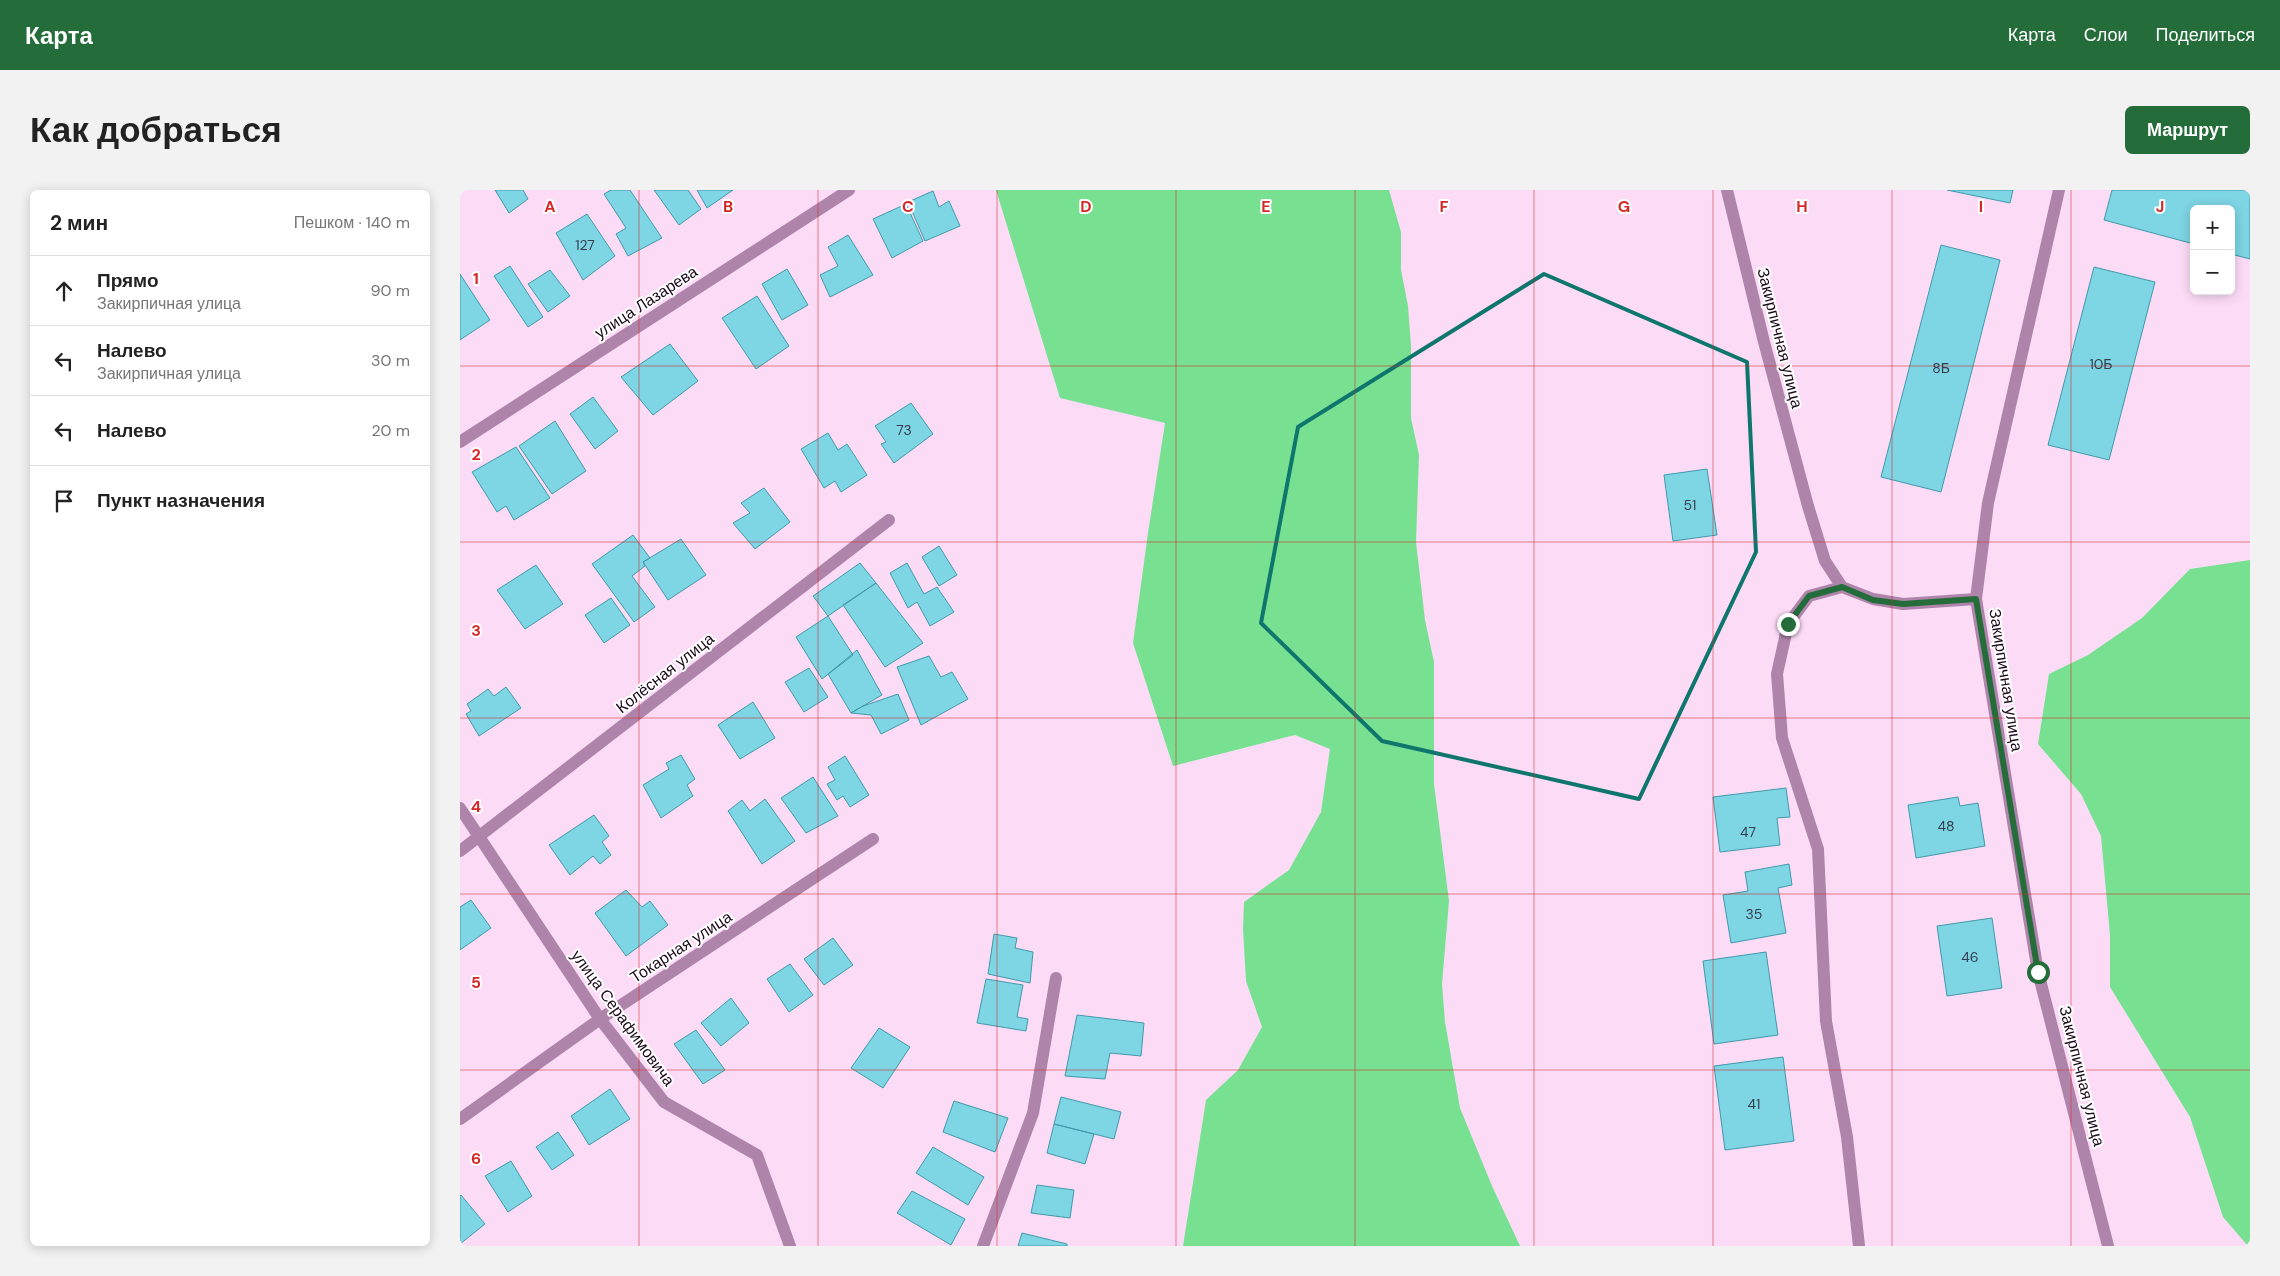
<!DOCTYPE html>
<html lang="ru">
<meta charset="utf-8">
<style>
:root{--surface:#fff;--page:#f2f2f2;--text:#222;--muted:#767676;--line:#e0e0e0;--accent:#246d3a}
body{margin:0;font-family:"DM Sans",sans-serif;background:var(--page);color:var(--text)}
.controls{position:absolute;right:15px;top:15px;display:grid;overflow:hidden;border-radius:8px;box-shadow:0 2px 12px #0003}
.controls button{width:45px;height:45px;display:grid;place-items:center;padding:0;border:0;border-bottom:1px solid var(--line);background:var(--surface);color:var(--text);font:25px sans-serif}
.stop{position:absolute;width:15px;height:15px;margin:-11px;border:4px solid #246d3a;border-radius:50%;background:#fff}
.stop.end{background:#246d3a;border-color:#fff;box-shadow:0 1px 5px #0008}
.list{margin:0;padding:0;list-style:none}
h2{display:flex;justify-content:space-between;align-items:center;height:65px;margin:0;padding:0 20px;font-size:21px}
h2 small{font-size:16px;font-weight:400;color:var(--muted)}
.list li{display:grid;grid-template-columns:32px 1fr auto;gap:15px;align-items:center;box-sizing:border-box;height:70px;padding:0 20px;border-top:1px solid var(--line)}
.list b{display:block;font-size:19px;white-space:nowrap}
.list p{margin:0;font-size:16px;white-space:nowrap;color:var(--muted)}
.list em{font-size:16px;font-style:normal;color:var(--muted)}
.icon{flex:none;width:28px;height:28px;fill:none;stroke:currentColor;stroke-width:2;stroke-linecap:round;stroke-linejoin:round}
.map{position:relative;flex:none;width:1790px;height:1056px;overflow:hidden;border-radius:8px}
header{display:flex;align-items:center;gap:30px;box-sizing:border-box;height:70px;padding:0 25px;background:var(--accent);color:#fff}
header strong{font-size:24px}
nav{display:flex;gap:28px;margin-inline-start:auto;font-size:18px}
.intro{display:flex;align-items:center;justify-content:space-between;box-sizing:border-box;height:120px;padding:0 30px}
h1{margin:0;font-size:35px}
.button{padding:12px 22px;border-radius:8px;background:var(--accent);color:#fff;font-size:18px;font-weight:700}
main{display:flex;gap:30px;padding:0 30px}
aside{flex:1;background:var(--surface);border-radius:8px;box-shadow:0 2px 12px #0003}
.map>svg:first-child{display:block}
</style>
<header>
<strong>Карта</strong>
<nav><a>Карта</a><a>Слои</a><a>Поделиться</a></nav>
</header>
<div class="intro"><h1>Как добраться</h1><a class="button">Маршрут</a></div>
<main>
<aside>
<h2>2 мин<small>Пешком · 140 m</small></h2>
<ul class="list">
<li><svg class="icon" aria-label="ahead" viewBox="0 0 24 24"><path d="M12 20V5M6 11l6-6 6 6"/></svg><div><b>Прямо</b><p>Закирпичная улица</p></div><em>90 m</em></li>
<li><svg class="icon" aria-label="left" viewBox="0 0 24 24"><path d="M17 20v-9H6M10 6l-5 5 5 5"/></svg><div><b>Налево</b><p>Закирпичная улица</p></div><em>30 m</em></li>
<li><svg class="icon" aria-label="left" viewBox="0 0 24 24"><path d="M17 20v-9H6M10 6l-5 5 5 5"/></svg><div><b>Налево</b></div><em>20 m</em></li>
<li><svg class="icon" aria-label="arrive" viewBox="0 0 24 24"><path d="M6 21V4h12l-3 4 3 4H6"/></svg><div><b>Пункт назначения</b></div></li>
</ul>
</aside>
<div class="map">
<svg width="1790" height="1056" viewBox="0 0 1790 1056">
<rect width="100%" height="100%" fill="#fcdbf7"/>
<path fill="#77e191" d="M 536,0 L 929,0 L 941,42 L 941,80 L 948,116 L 951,156 L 951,228 L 959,265 L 956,352 L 965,430 L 974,472 L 974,594 L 989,711 L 982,794 L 985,832 L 1000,918 L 1032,996 L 1060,1056 L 723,1056 L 746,910 L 778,880 L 802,837 L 786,791 L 783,739 L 784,712 L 829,680 L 861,622 L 870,559 L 835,545 L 713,576 L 673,453 L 688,343 L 705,233 L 600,208 Z
M 1790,370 L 1790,1056 L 1788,1056 L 1763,1027 L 1730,927 L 1650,797 L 1650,745 L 1641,646 L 1621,604 L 1578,554 L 1589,484 L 1628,465 L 1682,428 L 1730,379 Z"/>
<path fill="#7ed5e4" stroke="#419aa9" d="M 35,0 L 63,0 L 68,9 L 49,23 Z
M 151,0 L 170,0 L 202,48 L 168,66 L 156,44 L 166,38 L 144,4 Z
M 194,0 L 228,0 L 241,19 L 219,35 Z
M 237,0 L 273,0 L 247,18 Z
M 1487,0 L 1553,0 L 1550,13 Z
M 1652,0 L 1790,0 L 1790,69 L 1771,64 L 1771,19 L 1734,19 L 1734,54 L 1644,30 Z
M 473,1 L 479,17 L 489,11 L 500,36 L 465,51 L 448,12 Z
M 446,14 L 463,51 L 432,68 L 413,29 Z
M 127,24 L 155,66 L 123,90 L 96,43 Z
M 388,45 L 413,85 L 370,107 L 360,85 L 378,76 L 368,57 Z
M 1481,55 L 1540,70 L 1481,302 L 1421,287 Z
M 50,76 L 83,127 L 68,137 L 34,86 Z
M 1634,77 L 1695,92 L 1649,270 L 1588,255 Z
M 327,79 L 348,115 L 322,130 L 302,94 Z
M 90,80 L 110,106 L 88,122 L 68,94 Z
M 0,84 L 30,130 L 0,150 Z
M 297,106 L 329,156 L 296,179 L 262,128 Z
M 210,154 L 238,191 L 193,225 L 161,187 Z
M 133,207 L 158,241 L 135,259 L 110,224 Z
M 451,213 L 473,244 L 434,273 L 421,254 L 426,252 L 415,236 Z
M 95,231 L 126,281 L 92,304 L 59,256 Z
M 368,243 L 378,260 L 387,254 L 407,285 L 381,302 L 375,291 L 364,298 L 341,259 Z
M 56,257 L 90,308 L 54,330 L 46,316 L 37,322 L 12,282 Z
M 1247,279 L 1257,345 L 1213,351 L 1204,285 Z
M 304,298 L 330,332 L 295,359 L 273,333 L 290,323 L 281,313 Z
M 173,345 L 190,368 L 183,372 L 185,376 L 172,386 L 195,417 L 174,432 L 132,374 Z
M 221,349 L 246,385 L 208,410 L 183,372 Z
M 479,356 L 497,385 L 479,396 L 462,367 Z
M 400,373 L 416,393 L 368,426 L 353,406 Z
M 447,373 L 464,404 L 477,397 L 494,422 L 470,436 L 457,412 L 448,418 L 430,383 Z
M 76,375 L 103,414 L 65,439 L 37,400 Z
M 416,393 L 463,453 L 425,477 L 383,415 Z
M 151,408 L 170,435 L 144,453 L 125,425 Z
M 368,426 L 393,465 L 362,489 L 336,447 Z
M 397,460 L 422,505 L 391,523 L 368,484 Z
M 469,466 L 481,487 L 492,482 L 508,509 L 461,535 L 437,477 Z
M 349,478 L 368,507 L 344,522 L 325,492 Z
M 46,497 L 61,518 L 19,546 L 6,524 L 11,521 L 7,514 L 28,499 L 34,506 Z
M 438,504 L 449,530 L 421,544 L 411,525 L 391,523 L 403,516 Z
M 293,512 L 315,548 L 280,569 L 258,535 Z
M 221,565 L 235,589 L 227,595 L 233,606 L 201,628 L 183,595 L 209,579 L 206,573 Z
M 385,566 L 409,605 L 390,617 L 383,606 L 377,610 L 367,594 L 375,590 L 368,577 Z
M 353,587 L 378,626 L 346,643 L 321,608 Z
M 1326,598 L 1330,627 L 1317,628 L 1320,655 L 1260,662 L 1253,607 Z
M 1498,607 L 1500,616 L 1518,613 L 1525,656 L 1456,668 L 1448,615 Z
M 305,609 L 335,651 L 302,674 L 268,621 L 282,610 L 290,621 Z
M 134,625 L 149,646 L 142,652 L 151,665 L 140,674 L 133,666 L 110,685 L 89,655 Z
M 1329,674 L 1332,695 L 1318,698 L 1326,743 L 1271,753 L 1263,705 L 1288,701 L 1285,682 Z
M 166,700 L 182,717 L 190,711 L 208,735 L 166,766 L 135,723 Z
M 11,710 L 31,738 L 0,760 L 0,717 Z
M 1532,728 L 1542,798 L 1487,806 L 1477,736 Z
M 534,744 L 557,748 L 555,758 L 573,762 L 570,793 L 528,784 Z
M 373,748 L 393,775 L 364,795 L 344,769 Z
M 1306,762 L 1318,845 L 1254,854 L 1243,771 Z
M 330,774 L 353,805 L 329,822 L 307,789 Z
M 526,789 L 563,795 L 557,827 L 568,829 L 566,841 L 517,833 Z
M 271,808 L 289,833 L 261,856 L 241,833 Z
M 617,825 L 684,833 L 681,866 L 650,863 L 645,889 L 605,886 Z
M 419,838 L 450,857 L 423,898 L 391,878 Z
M 236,840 L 265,880 L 243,894 L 214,854 Z
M 1323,867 L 1334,951 L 1265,960 L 1254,876 Z
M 150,899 L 170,929 L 129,955 L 111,926 Z
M 601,907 L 661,922 L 654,949 L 594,934 Z
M 494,911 L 548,928 L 535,962 L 483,942 Z
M 594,934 L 634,944 L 625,974 L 587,963 Z
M 98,942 L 114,965 L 92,980 L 76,957 Z
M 473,957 L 524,987 L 508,1015 L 456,983 Z
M 51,971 L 72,1006 L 48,1022 L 25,986 Z
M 577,995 L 614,1000 L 610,1028 L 571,1023 Z
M 452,1001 L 505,1029 L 491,1055 L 437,1023 Z
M 1,1005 L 25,1034 L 0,1054 L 0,1006 Z
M 562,1043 L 607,1054 L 607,1056 L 558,1056 Z"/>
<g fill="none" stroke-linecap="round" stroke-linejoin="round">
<path stroke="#af84aa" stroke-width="12" d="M 1382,397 L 1349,406 L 1328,434 L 1317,484 L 1322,548 L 1358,659 L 1366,831 L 1387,947 L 1399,1056
M 1516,409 L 1528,313 L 1599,0"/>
<path stroke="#af84aa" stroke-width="12" d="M 1267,0 L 1304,152 L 1348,316 L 1365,371 L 1382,397 L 1413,409 L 1443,414 L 1516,409 L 1578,782 L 1648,1056
M 0,252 L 389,0
M 0,618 L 140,829 L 204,912 L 297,965 L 330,1056
M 0,661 L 429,330
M 0,929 L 140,829 L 413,649
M 523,1056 L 573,923 L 596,788"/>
</g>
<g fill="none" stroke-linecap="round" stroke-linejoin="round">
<path stroke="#246d3a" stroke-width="6" d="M 1328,434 L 1349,406 L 1382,397 L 1413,410 L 1443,414 L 1516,409 L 1578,782"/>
</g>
<path fill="none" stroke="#0f766e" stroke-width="4" stroke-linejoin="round" d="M 1084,84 L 1287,172 L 1296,362 L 1179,609 L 922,551 L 801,433 L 838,237 Z"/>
<path fill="none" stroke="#d62828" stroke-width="1" stroke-opacity="0.55" d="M 179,0 L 179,1056M 358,0 L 358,1056M 537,0 L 537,1056M 716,0 L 716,1056M 895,0 L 895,1056M 1074,0 L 1074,1056M 1253,0 L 1253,1056M 1432,0 L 1432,1056M 1611,0 L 1611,1056M 0,176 L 1790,176M 0,352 L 1790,352M 0,528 L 1790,528M 0,704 L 1790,704M 0,880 L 1790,880"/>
<g text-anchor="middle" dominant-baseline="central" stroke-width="4" stroke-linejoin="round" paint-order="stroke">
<g font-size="14" fill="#343d4d">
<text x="125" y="55">127</text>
<text x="1641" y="174">10Б</text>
<text x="1481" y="178">8Б</text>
<text x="444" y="240">73</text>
<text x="1230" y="315">51</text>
<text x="1486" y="636">48</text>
<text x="1288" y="642">47</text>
<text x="1294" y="724">35</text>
<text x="1510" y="767">46</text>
<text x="1294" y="914">41</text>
</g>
<g font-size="16" fill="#1c0a1b" stroke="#fff">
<text transform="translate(186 112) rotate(-33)">улица Лазарева</text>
<text transform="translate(1320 148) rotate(76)">Закирпичная улица</text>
<text transform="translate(205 483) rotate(-38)">Колёсная улица</text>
<text transform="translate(1546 490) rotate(81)">Закирпичная улица</text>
<text transform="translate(221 757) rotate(-33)">Токарная улица</text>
<text transform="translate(163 828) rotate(54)">улица Серафимовича</text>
<text transform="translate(1622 886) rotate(76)">Закирпичная улица</text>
</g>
</g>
<g font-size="16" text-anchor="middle" font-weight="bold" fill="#d62828" stroke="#fff" stroke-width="4" stroke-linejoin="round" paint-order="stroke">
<text x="90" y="22">A</text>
<text x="268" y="22">B</text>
<text x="448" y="22">C</text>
<text x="626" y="22">D</text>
<text x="806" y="22">E</text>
<text x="984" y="22">F</text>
<text x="1164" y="22">G</text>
<text x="1342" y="22">H</text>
<text x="1521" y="22">I</text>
<text x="1700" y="22">J</text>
<text x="16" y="94">1</text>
<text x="16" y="270">2</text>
<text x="16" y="446">3</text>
<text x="16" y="622">4</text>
<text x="16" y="798">5</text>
<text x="16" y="974">6</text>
</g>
</svg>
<div class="controls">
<button>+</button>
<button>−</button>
</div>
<div class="stop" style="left:1578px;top:782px"></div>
<div class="stop end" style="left:1328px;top:434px"></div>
</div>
</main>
